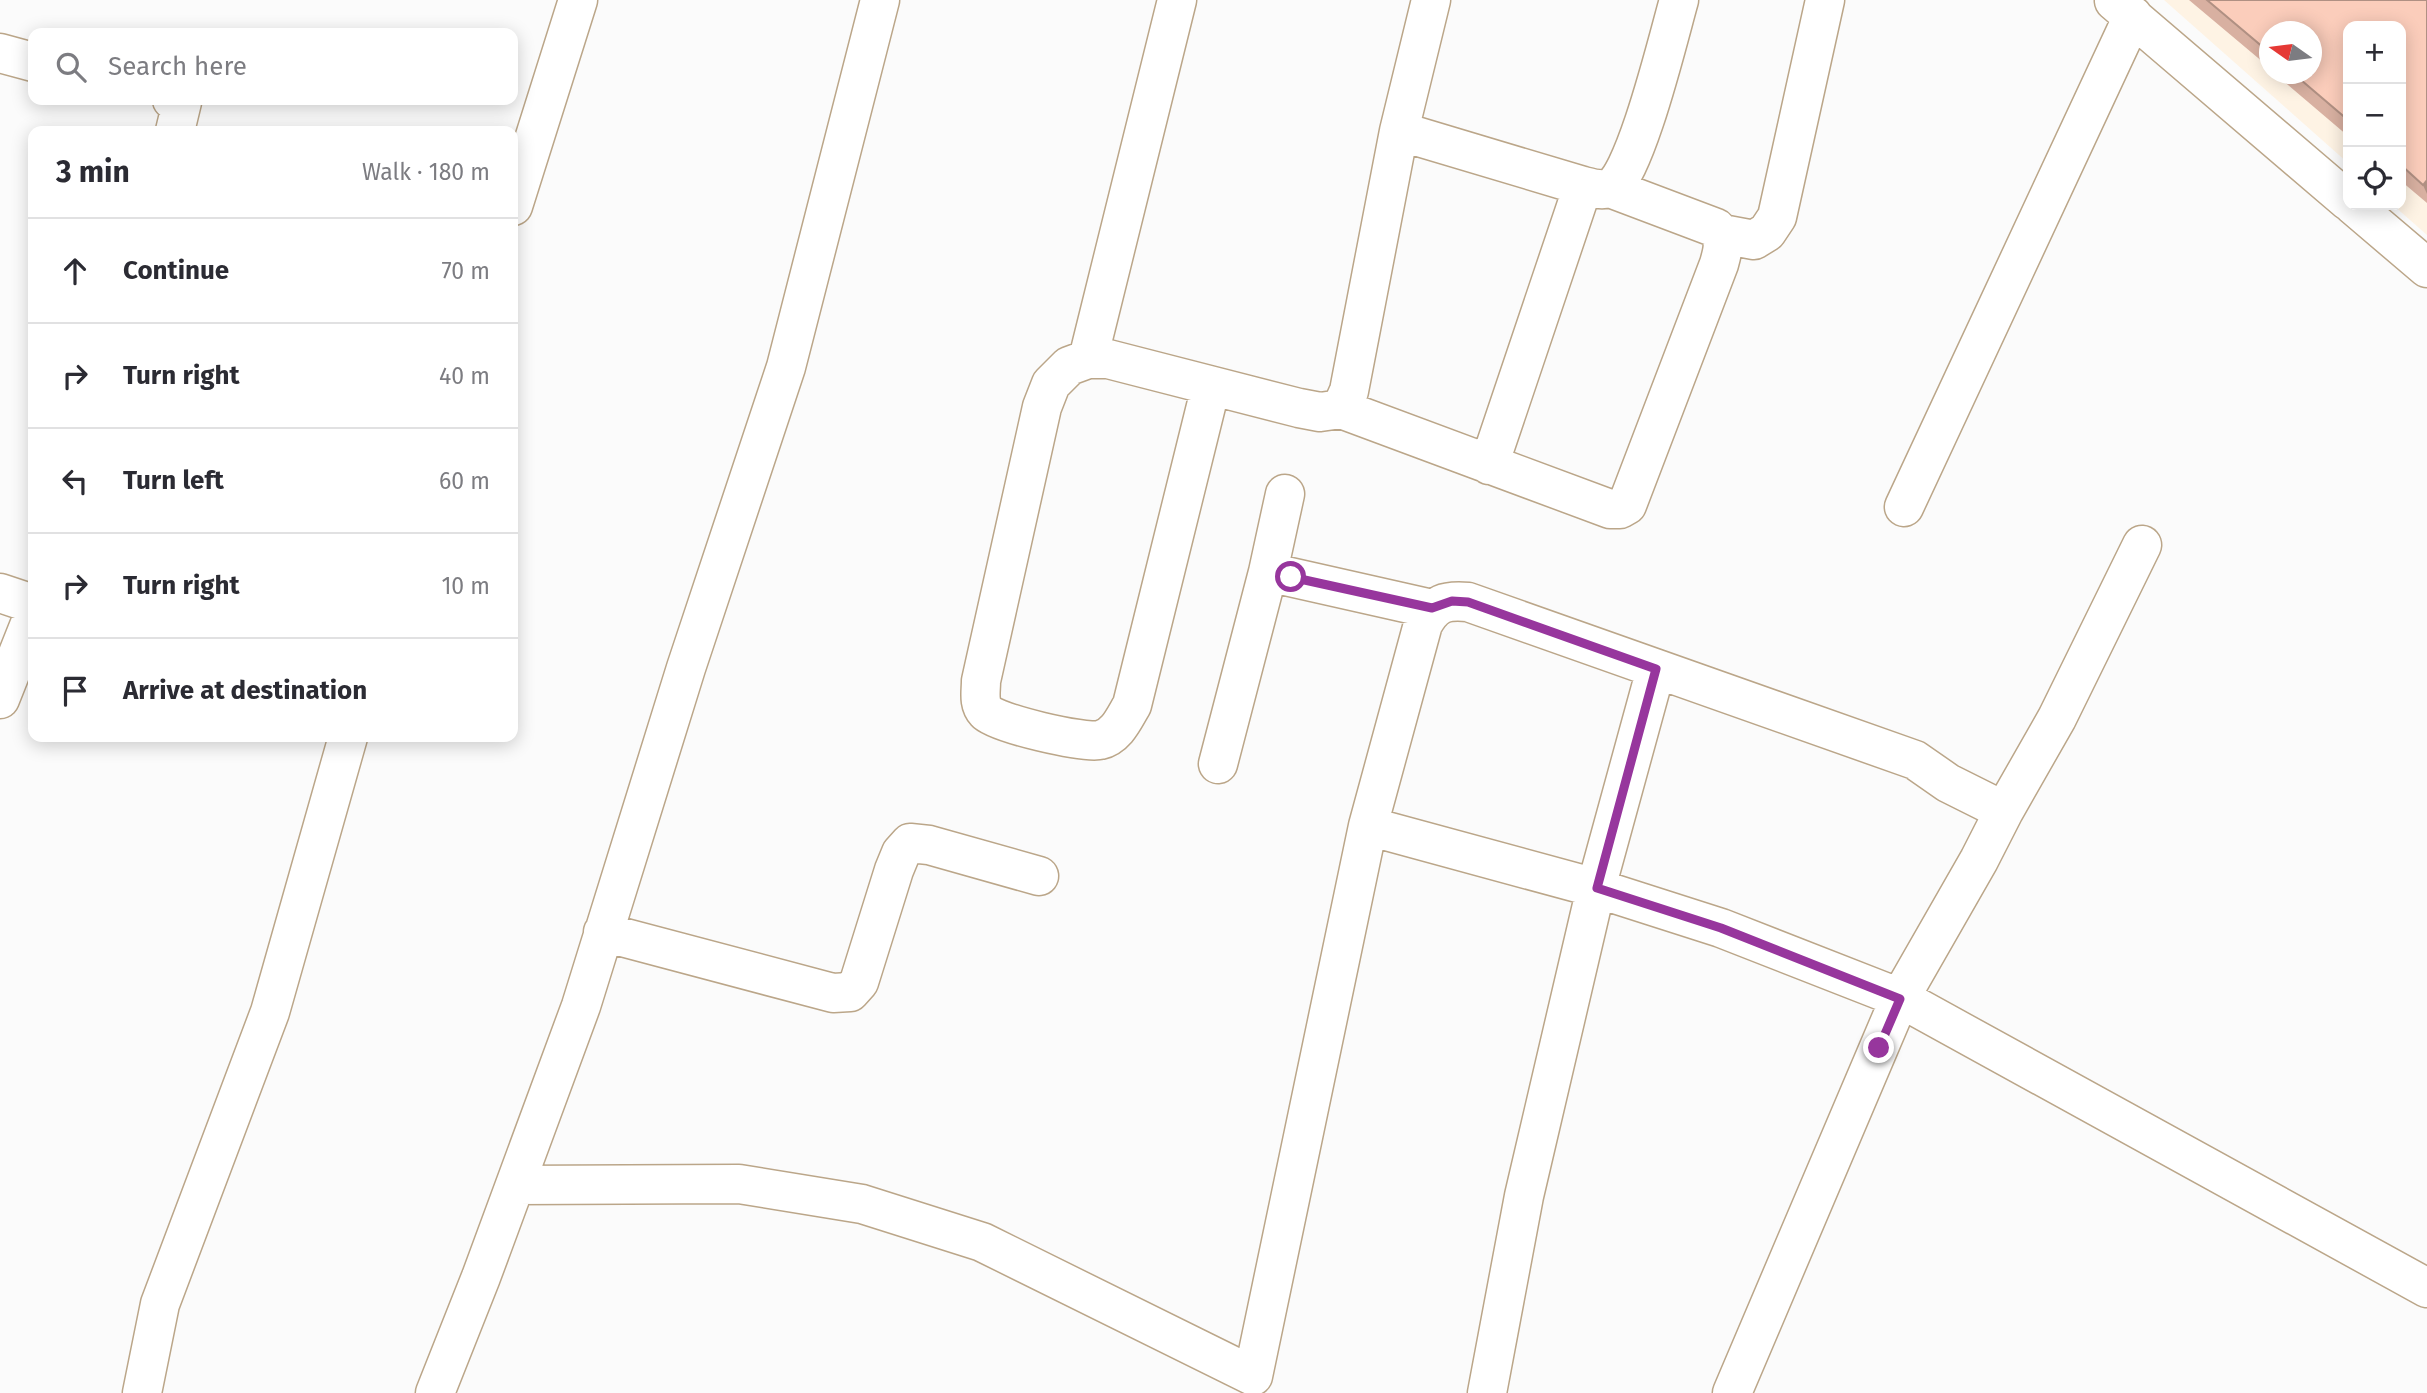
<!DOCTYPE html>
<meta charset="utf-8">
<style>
:root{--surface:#fff;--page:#f7f7f7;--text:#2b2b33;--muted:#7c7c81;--line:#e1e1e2}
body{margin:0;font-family:"Fira Sans",sans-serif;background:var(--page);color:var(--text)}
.controls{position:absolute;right:21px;top:21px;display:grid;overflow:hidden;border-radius:14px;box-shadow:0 4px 18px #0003}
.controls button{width:63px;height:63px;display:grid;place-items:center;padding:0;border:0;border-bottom:2px solid var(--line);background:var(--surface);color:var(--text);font:35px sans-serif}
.compass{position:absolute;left:2259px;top:21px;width:63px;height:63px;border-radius:50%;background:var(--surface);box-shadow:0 4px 18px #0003;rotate:284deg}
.stop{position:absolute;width:21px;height:21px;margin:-16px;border:5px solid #97369d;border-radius:50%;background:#fff}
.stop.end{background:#97369d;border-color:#fff;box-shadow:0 2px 7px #0008}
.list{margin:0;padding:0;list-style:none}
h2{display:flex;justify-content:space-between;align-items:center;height:91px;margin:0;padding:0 28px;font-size:30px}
h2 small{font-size:23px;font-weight:400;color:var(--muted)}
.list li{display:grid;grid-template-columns:46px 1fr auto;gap:21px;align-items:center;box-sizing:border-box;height:105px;padding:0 28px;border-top:2px solid var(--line)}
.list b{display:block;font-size:26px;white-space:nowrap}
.list em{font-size:23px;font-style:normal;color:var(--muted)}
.icon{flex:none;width:38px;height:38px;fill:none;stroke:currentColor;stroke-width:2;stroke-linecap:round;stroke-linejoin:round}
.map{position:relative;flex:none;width:2427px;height:1393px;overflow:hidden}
.search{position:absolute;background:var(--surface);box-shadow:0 4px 18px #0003;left:28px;top:28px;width:490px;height:77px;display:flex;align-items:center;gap:18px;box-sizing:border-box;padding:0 24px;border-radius:14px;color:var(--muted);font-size:26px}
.panel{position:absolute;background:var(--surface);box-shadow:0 4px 18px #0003;left:28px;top:126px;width:490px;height:616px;border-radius:14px}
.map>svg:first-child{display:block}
</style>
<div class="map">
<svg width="2427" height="1393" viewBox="0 0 2427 1393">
<rect width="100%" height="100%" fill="#fbfbfb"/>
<path fill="#fef3e4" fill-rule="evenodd" d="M 2164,0 L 2427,0 L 2427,235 L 2393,205 L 2401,205 L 2401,26 L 2348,26 L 2348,163 ZM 2270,32 L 2312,32 L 2312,74 L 2270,74 Z"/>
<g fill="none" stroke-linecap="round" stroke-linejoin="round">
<g stroke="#bba689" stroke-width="41">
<path id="minor" d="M 2114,1 L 2348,201
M 0,53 L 33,62
M 172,100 L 182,102 L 175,131
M 1399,131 L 1583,186 C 1591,188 1602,191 1610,188 C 1635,178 1670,31 1679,0
M 2353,205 L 2427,268
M 513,206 L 578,0
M 1722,234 L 1754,240 L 1767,232 L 1777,217 L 1825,0
M 1088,359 L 1177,0
M 1211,386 L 1132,705 C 1124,718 1117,736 1100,740 C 1085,744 995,723 986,712 C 978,703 981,692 981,681 L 1042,407 L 1051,384 L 1069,366 L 1088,359 L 1108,359 L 1299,408 L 1320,412 L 1341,409 L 1349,391 L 1399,131 L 1431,0
M 1341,409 L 1610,509 L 1620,509 L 1627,505 L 1719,264 C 1723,250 1726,240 1716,228 L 1610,188
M 1489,465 L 1583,186
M 1904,507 L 2133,16
M 1268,572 L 1285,494
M 0,593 L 33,604
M 0,699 L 33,616
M 1218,764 L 1268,572 L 1432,609
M 2004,811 L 2057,718 L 2142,545
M 1368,826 L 1596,888 L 1721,928 L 1900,998 L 2427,1288
M 603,932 L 833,993 L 850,992 L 859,982 L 894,870 L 901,853 L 910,843 L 929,845 L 1039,876
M 515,1185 L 739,1184 L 862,1204 L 982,1242 L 1253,1376 L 1368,826 L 1423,624 C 1435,603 1445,600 1468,602 L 1915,760 L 1948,783 L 2004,811 L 1979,860 L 1900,998 L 1732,1393
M 142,1393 L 160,1304 L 270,1012 L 348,737
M 435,1393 L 481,1277 L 581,1006 L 686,668 L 786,367 L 880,0
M 1487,1393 L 1524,1196 L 1596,888 L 1656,669"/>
</g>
<use href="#minor" stroke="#fff" stroke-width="38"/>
</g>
<path fill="#d8b0a1" d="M 2189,0 L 2427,0 L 2427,203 L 2401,181 L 2401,26 L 2348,26 L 2348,136 L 2275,74 L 2312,74 L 2270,32 L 2270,68 Z"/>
<path fill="#b09083" d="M 2427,180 L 2427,194 L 2423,185 Z"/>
<path fill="#fbcdbb" stroke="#b09083" stroke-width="2" d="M 2207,0 L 2427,0 L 2427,180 L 2423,185 L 2401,165 L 2401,26 L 2348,26 L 2348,120 L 2294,74 L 2312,74 L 2312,32 L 2270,32 L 2270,53 Z"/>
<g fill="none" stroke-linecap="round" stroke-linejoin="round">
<path stroke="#97369d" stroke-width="9" d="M 1291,577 L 1432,608 L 1452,601 L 1468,602 L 1656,669 L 1597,888 L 1721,928 L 1900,999 L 1879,1048"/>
</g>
</svg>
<div class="controls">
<button>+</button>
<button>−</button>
<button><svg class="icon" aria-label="locate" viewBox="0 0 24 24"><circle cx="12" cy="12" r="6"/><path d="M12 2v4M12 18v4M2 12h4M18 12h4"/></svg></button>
</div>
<svg class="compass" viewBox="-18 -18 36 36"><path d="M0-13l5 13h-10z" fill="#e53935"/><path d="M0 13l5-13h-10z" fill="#7c7c81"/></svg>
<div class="stop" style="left:1291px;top:577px"></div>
<div class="stop end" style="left:1879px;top:1048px"></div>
<div class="search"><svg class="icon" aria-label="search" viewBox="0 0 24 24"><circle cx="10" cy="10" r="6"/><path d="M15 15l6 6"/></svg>Search here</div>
<section class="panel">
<h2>3 min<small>Walk · 180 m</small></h2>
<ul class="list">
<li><svg class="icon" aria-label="ahead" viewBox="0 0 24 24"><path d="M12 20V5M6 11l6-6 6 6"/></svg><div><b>Continue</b></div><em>70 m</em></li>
<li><svg class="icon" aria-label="right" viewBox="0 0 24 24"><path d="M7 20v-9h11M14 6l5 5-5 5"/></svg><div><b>Turn right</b></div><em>40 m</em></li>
<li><svg class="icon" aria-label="left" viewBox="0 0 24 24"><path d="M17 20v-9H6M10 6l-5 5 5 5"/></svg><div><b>Turn left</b></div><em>60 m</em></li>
<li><svg class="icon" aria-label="right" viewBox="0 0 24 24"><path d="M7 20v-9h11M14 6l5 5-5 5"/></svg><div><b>Turn right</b></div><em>10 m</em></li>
<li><svg class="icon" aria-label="arrive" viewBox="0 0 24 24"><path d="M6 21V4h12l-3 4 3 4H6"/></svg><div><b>Arrive at destination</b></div></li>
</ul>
</section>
</div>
